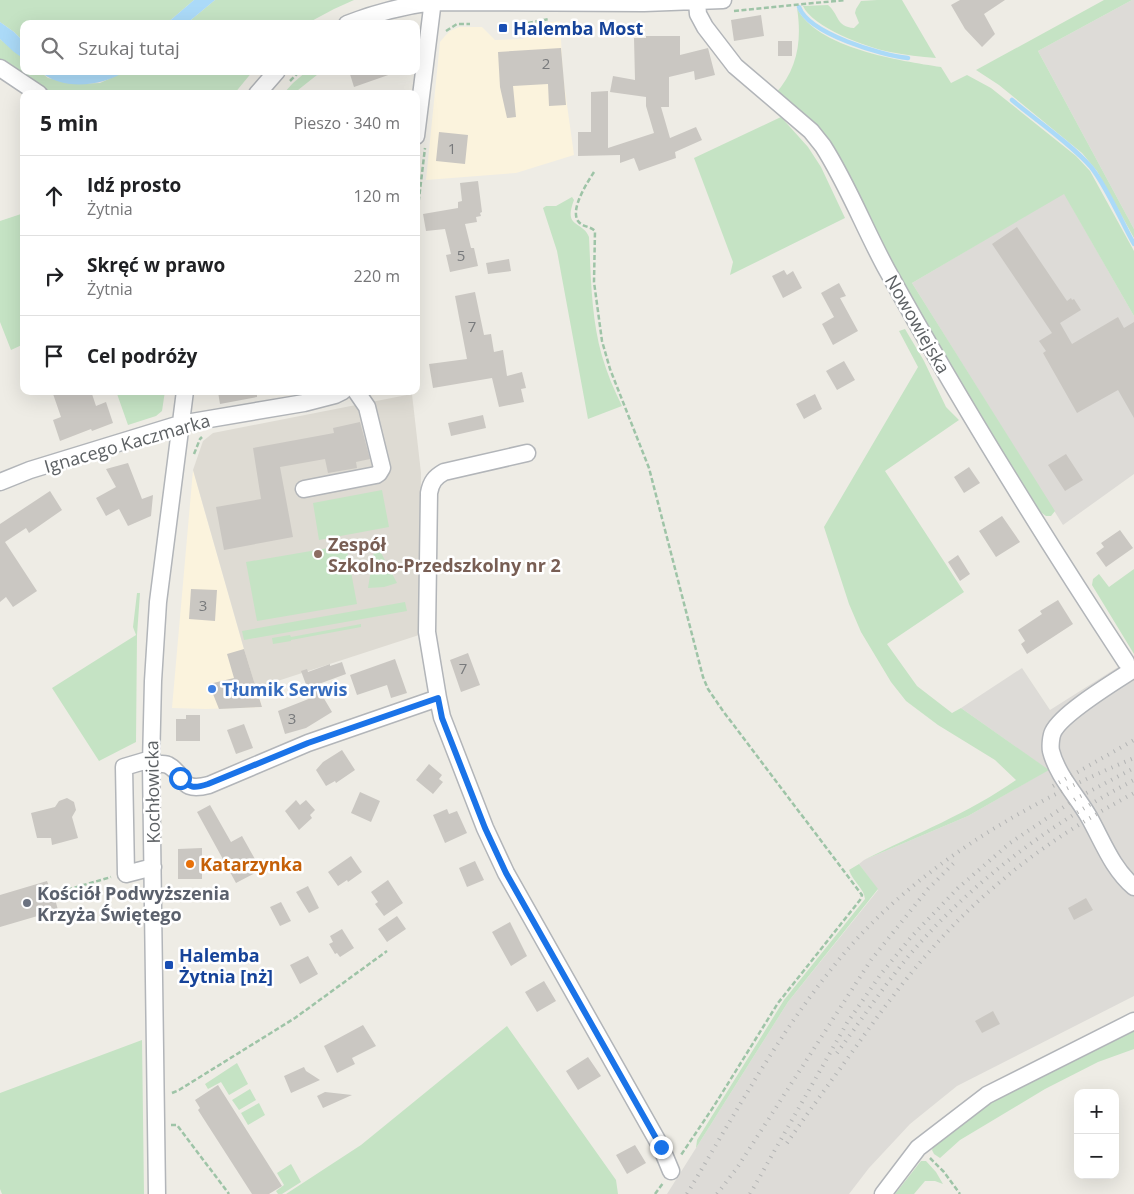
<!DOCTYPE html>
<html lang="pl">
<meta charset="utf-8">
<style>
:root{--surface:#fff;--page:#f2f2f2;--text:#202124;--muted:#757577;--line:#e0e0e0}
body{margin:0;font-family:"Open Sans",sans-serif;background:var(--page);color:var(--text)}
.controls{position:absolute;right:15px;bottom:15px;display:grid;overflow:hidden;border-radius:10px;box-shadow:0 5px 20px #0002}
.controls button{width:45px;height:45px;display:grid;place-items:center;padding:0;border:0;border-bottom:1px solid var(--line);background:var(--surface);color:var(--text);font:25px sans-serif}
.stop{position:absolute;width:15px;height:15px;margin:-11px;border:4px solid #1a73e8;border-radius:50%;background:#fff}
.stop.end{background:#1a73e8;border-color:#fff;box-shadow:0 1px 5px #0008}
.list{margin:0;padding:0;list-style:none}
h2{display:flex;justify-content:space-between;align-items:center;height:65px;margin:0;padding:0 20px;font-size:21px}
h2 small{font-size:16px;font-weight:400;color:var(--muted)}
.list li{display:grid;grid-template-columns:32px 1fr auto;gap:15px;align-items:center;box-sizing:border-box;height:80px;padding:0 20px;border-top:1px solid var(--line)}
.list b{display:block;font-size:19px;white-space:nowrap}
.list p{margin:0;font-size:16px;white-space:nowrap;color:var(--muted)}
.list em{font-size:16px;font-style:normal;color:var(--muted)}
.icon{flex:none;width:28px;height:28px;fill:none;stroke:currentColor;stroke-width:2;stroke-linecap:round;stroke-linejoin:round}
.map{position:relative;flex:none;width:1134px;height:1194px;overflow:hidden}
.search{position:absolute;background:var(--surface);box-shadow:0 5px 20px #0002;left:20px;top:20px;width:400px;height:55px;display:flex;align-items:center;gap:12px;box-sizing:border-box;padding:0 18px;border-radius:10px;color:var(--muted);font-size:19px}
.panel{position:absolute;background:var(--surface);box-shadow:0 5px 20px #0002;left:20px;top:90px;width:400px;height:305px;border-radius:10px}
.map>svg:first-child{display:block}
</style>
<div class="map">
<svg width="1134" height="1194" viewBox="0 0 1134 1194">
<rect width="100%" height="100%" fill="#eeece5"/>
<path fill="#fbf3dd" d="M 560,21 L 563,76 L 574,155 L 516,173 L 426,180 L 440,42 L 445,36 L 450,31 L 459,27 L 482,27 L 495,40 L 523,39 L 536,24 Z
M 193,470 L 244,649 L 262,707 L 206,709 L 172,708 Z"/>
<path fill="#dddbd7" d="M 1132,0 L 1134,0 L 1134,229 L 1038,51 Z
M 1064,193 L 1134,316 L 1134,474 L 1063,525 L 912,283 Z
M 1134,657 L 1134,996 L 957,1086 L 910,1124 L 869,1168 L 849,1194 L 667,1194 L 788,1002 L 878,890 L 859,864 L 864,860 L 968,816 L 1048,770 L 961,708 L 1022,668 L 1050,710 Z"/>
<path fill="#dedbd3" d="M 412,394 L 421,473 L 419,635 L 256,688 L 244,649 L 193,470 L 203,441 L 213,433 Z"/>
<path fill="#c5e3c4" d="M 0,0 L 194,0 L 166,24 L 24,24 L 24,42 L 14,32 L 0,22 Z
M 215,0 L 354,0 L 334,9 L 306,24 L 186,24 Z
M 877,0 L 902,0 L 936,58 C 921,57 905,55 890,52 C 868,48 812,27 803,6 L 828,5 C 839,14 836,27 854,28 L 859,23 L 855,13 L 856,9 L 861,1 Z
M 1104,0 L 1132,0 L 1038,51 L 1134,229 L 1134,238 L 1097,171 L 1082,153 L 999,85 L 976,70 Z
M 797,8 C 816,48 901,61 941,67 L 951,83 L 967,75 L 991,88 L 1076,156 L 1090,171 L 1134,251 L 1134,316 L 1064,194 L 912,283 L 1055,511 L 1051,516 L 1046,516 L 1039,511 L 918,312 L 835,159 L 775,94 C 798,69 802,40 797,8 Z
M 0,39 L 24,59 L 24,71 L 39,71 L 48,78 L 75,84 L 100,83 L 126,71 L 253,71 L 234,94 L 43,94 L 0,63 Z
M 307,71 L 322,71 L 293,94 L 283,94 L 293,83 Z
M 781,117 L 808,147 L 821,167 L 845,218 L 730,275 L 733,262 L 694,158 Z
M 572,197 L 574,200 C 563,229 582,220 589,237 C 591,277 591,317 602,356 C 607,373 614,390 622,406 L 588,419 L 557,251 L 543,208 L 546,206 L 556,206 Z
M 24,213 L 24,344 L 11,350 L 0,322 L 0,221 Z
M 905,329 L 924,361 L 946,407 L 959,420 L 885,471 L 964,592 L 887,644 L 917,686 L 952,713 L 961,708 L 1049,770 L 968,816 L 864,860 C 915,834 969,813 1016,780 L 995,760 L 938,725 L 906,701 L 891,682 L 861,632 L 849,604 L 824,527 L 918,367 L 899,331 Z
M 116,391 L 165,391 L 162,411 L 156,416 L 128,425 Z
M 382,490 L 389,527 L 319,540 L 313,503 Z
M 376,540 L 377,545 L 397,583 L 384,587 L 368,588 L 375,545 L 373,541 Z
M 346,545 L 357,604 L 257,621 L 246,562 Z
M 1134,569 L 1134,654 L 1092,585 L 1093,579 L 1099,574 L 1109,587 Z
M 137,593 L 140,593 L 137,635 L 136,742 L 99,761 L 52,688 L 136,635 L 133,627 Z
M 405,602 L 407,611 L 244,640 L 242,631 Z
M 361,624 L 361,627 L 291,640 L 291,641 L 273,644 L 272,638 L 290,635 L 291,637 Z
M 859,864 L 878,889 L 788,1002 L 696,1148 L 697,1140 L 784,1000 L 865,899 C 864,888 853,882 849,870 Z
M 507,1026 L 616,1180 L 618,1194 L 286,1194 L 361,1145 Z
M 1134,1031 L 1134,1049 L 1098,1062 L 1045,1089 L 960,1140 L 940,1158 L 934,1154 L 932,1150 L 934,1145 L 988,1104 Z
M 142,1040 L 144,1194 L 2,1194 L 0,1189 L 0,1093 Z
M 237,1063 L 248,1084 L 229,1095 L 221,1082 L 208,1089 L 205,1084 Z
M 250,1089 L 256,1100 L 239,1110 L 232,1100 Z
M 259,1103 L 265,1115 L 248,1125 L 241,1113 Z
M 921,1161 L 926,1161 L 936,1172 L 943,1184 L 935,1181 L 925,1181 L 914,1194 L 895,1194 Z
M 291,1164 L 301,1182 L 282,1194 L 278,1194 L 276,1191 L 284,1185 L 277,1173 Z"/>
<path fill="#abdaf8" d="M 194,0 L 215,0 L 186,24 L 166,24 Z
M 0,22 L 14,32 L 24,42 L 24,59 L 14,52 L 0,39 Z
M 39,71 L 64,71 L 75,74 L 98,71 L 126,71 C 100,87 63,91 39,71 Z"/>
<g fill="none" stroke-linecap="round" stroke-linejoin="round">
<path stroke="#abdaf8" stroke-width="4.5" d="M 799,7 C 809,34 881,55 908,58
M 1012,100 C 1037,121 1070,143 1091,167 C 1107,187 1121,221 1134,244"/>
</g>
<path fill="#cac7c2" d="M 960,0 L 1005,0 L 984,14 L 995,34 L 982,47 L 965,29 L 951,5 Z
M 761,15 L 764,36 L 734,41 L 731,20 Z
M 646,36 L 680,36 L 680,55 L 708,48 L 715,75 L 695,80 L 694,71 L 669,77 L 669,107 L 661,107 L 670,138 L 696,127 L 702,140 L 675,152 L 676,158 L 639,171 L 634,158 L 620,163 L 620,155 L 578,156 L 578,132 L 591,132 L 591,92 L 608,91 L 608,148 L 654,133 L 646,106 L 646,97 L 610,92 L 613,76 L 635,80 L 634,38 L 646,38 Z
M 778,41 L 792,41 L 792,56 L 778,56 Z
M 561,48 L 566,105 L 549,106 L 548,84 L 513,86 L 516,117 L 507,118 L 500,87 L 498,52 Z
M 349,71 L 394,71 L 394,73 L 354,87 Z
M 439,132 L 468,135 L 465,164 L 436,161 Z
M 478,181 L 482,212 L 480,213 L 481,216 L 476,217 L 477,222 L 465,224 L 471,248 L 474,248 L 478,266 L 450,272 L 446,255 L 451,254 L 445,229 L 426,231 L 423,214 L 458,208 L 458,202 L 462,201 L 460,183 Z
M 1017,227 L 1067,301 L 1071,298 L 1072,300 L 1074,299 L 1081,310 L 1060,323 L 1072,344 L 1118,317 L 1124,328 L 1134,322 L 1134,418 L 1118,390 L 1077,413 L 1043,353 L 1046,351 L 1039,341 L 1052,333 L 992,244 Z
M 509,259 L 511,271 L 488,274 L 486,263 Z
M 784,270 L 787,275 L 793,271 L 802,288 L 783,298 L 772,276 Z
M 839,283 L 846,296 L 840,298 L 858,331 L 833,345 L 822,324 L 834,317 L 821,293 Z
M 475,292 L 484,335 L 491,334 L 494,352 L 503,350 L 507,376 L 522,372 L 526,388 L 521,389 L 524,402 L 499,407 L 492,378 L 433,388 L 429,364 L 467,359 L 455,296 Z
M 844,361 L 855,380 L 837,390 L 826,371 Z
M 52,391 L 91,391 L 96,406 L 106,402 L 113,423 L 92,431 L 91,429 L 60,441 L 53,420 L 61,417 Z
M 225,391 L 257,391 L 257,397 L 220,404 L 218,392 Z
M 815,394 L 822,409 L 804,419 L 796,404 Z
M 483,415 L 486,428 L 451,436 L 448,423 Z
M 360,422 L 370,459 L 356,462 L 357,468 L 328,473 L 325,459 L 280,467 L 293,537 L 224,550 L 216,507 L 261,499 L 253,448 L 334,433 L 333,428 Z
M 1066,454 L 1083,480 L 1065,491 L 1048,465 Z
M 128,463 L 142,499 L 153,495 L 151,516 L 128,526 L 119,509 L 106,516 L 96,498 L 116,487 L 106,469 Z
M 969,467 L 980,483 L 964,493 L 954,477 Z
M 50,491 L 62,510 L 29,533 L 26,528 L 5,542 L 37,591 L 13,607 L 6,597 L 0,602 L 0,524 Z
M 1002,516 L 1020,542 L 996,557 L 979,531 Z
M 1120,530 L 1133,548 L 1106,567 L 1096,553 L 1104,547 L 1101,543 Z
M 958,555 L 970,574 L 960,581 L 948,562 Z
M 191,589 L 217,590 L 215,621 L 189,619 Z
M 1058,600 L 1073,624 L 1027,654 L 1021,644 L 1025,641 L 1018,630 L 1042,614 L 1040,611 Z
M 244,649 L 262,707 L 219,709 L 209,684 L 234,678 L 227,654 Z
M 468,653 L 480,685 L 461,692 L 450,660 Z
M 395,659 L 407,693 L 391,698 L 387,685 L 357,695 L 350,675 Z
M 342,662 L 346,674 L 316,685 L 332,712 L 306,728 L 285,734 L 278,711 L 311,698 L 301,671 L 307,669 L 308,672 L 330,664 L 330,666 Z
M 186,715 L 200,715 L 200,741 L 176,741 L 176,719 L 186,719 Z
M 244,724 L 253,748 L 236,754 L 227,730 Z
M 342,750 L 355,770 L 336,783 L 335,781 L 326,786 L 316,770 L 323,762 Z
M 429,764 L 442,775 L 439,779 L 443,782 L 433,794 L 416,780 Z
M 360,792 L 380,801 L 371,822 L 351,813 Z
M 67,798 L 74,802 L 76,810 L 72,817 L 78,838 L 52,845 L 51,838 L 37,838 L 31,813 L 55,807 L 59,801 Z
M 296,800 L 300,805 L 306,800 L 315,810 L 310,815 L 312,818 L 299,830 L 285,811 Z
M 210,805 L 231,842 L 242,836 L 261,870 L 236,883 L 197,812 Z
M 447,809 L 449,814 L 457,811 L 467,833 L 445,843 L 433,815 Z
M 202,848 L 202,879 L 178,879 L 178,849 Z
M 351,856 L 362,872 L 348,882 L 347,880 L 338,886 L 328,872 Z
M 475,861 L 484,880 L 467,887 L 459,868 Z
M 388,880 L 403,903 L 384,916 L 375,904 L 378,902 L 371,892 Z
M 47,881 L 50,889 L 52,888 L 58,910 L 0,927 L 0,895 Z
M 308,886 L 319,908 L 309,913 L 296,892 Z
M 1086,898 L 1093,910 L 1074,920 L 1068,908 Z
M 281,902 L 291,921 L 280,926 L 270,907 Z
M 397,916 L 406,929 L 387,942 L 378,929 Z
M 510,922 L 527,956 L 511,966 L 492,932 Z
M 342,929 L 354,948 L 340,957 L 337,953 L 335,954 L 329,944 L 333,942 L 330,936 Z
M 308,956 L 318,974 L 300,984 L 290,965 Z
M 544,981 L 556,1001 L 537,1012 L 525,992 Z
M 993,1011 L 1000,1024 L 982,1033 L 975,1021 Z
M 363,1025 L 376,1046 L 352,1058 L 355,1064 L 337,1073 L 324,1046 Z
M 588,1057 L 601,1076 L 578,1090 L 566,1071 Z
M 304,1067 L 306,1071 L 320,1080 L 291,1093 L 284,1076 Z
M 218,1085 L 282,1186 L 269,1194 L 252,1194 L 198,1110 L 200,1108 L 195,1100 Z
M 325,1092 L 352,1095 L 323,1108 L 317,1096 Z
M 635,1145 L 646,1163 L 627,1174 L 616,1155 Z"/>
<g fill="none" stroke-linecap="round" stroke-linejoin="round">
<g stroke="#b2b5b9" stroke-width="19">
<path id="minor" d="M 697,2 L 698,14 L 705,27 L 735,66 L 811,131 L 823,146 C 848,185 865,230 887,270 C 961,404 1042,534 1126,662
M 347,24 C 375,13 402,6 432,2 L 644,3 L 723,0
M 0,68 L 39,94
M 257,94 L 277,71
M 416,136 L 433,0
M 0,482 L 30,470 L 180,424 L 304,403 L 335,395 L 343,391
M 304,489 L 376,475 L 379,473 L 382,468 L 367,407 L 356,391
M 1134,669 C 1114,682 1062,713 1053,732 C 1051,736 1050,746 1051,751 C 1057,775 1077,796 1089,817 C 1103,842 1112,868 1134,887
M 438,698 L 427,632 L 429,493 C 431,482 435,477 444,472 L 527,453
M 151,759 L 124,767 L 126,874 L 153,867
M 151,764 C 157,764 163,763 168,765 C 187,775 178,793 209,785 L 308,743 L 438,698 L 442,717 L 485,828 L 506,873 L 661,1147 L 671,1171
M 157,1194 L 151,764 L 153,681 L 158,602 L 185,391
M 883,1194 L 918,1148 L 987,1095 L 1134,1021"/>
</g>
<path stroke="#9ec4a7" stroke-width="2.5" stroke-dasharray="5 2.5" stroke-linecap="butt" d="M 734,11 L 845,0
M 528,23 L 549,19
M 446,31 L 457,24 L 470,24
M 290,81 L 300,71
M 594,172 C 587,183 570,209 578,221 C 582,227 590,226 595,231 L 594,282 L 602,341 L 610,369 L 649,468 L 703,677 L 708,689 L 723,711 L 862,895 L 860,900 L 778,1003 L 714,1106 L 681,1155
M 416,224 L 425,148
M 194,454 L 200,439 L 202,437
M 53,894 L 111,877
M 172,1093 L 179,1090 L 295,1018 L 387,951
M 171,1125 L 177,1125 L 229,1194
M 930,1158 L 944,1172 L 960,1194
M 655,1194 L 663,1183"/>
<use href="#minor" stroke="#fff" stroke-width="16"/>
<path stroke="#b3b4b4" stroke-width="4" stroke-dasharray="1 6" stroke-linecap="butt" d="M 1053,786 L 1134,740
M 837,1053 C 862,1019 885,984 912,952 C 974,880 1050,824 1134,780
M 787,1143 C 809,1111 832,1080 855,1048 C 896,990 939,934 993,888 C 1036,850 1084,820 1134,793
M 687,1194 C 734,1115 779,1033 837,962 C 913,868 1024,804 1134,758
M 717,1194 L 737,1168 L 871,960 L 928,889 L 957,860
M 750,1194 L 847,1023 L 881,974 L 912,936 L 958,888 L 1010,843 L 1077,798 L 1134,768"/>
</g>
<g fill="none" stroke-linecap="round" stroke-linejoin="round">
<path stroke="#1a73e8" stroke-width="6" d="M 180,778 C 191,788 193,789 208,784 L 308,743 L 438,698 L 442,718 L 485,828 L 506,873 L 661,1147"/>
</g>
<g fill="#1a4fb4" stroke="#fff" stroke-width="2">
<rect x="498" y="23" width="10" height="10" rx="2.5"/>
<rect x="164" y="960" width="10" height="10" rx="2.5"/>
</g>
<circle fill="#8d6e63" stroke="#fff" stroke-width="2" cx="318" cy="554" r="5"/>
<circle fill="#3f7fe0" stroke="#fff" stroke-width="2" cx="212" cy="689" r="5"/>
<circle fill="#e8710a" stroke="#fff" stroke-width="2" cx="190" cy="864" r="5"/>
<circle fill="#6b7280" stroke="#fff" stroke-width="2" cx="27" cy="903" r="5"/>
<g text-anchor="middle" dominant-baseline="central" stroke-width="5" stroke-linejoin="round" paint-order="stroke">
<g font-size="15" fill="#787a7c">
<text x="546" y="63">2</text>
<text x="452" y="148">1</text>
<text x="461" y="255">5</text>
<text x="472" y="326">7</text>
<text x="203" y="605">3</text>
<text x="463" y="668">7</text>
<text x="292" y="718">3</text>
</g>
<g font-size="18" font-weight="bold" fill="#164399" stroke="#fff" text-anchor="start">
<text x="513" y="28">Halemba Most</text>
<text x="179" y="955">Halemba<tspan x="179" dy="21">Żytnia [nż]</tspan></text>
</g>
<g font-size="18" fill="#5d6164" stroke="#fff">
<text transform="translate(918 324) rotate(60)">Nowowiejska</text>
<text transform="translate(127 443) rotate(-16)">Ignacego Kaczmarka</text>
<text transform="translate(152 792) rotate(-91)">Kochłowicka</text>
</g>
<g font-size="18" font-weight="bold" fill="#785e54" stroke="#fff" text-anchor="start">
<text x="328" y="544">Zespół<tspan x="328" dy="21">Szkolno-Przedszkolny nr 2</tspan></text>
</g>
<g font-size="18" font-weight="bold" fill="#366cbe" stroke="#fff" text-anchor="start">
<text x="222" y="689">Tłumik Serwis</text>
</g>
<g font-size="18" font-weight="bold" fill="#c56008" stroke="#fff" text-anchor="start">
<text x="200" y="864">Katarzynka</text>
</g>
<g font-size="18" font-weight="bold" fill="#5b616d" stroke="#fff" text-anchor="start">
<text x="37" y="893">Kościół Podwyższenia<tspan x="37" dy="21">Krzyża Świętego</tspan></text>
</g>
</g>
</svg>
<div class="controls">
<button>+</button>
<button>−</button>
</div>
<div class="stop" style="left:180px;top:778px"></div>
<div class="stop end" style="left:661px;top:1147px"></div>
<div class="search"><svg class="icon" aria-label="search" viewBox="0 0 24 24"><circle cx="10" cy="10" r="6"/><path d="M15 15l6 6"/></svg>Szukaj tutaj</div>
<section class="panel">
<h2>5 min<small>Pieszo · 340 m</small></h2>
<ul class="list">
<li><svg class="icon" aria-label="ahead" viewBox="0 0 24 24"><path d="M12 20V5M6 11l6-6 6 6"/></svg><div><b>Idź prosto</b><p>Żytnia</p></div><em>120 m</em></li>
<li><svg class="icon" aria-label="right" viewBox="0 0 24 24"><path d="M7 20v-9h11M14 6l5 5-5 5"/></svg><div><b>Skręć w prawo</b><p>Żytnia</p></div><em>220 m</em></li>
<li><svg class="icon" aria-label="arrive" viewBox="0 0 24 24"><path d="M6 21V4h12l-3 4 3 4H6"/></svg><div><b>Cel podróży</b></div></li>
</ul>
</section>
</div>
